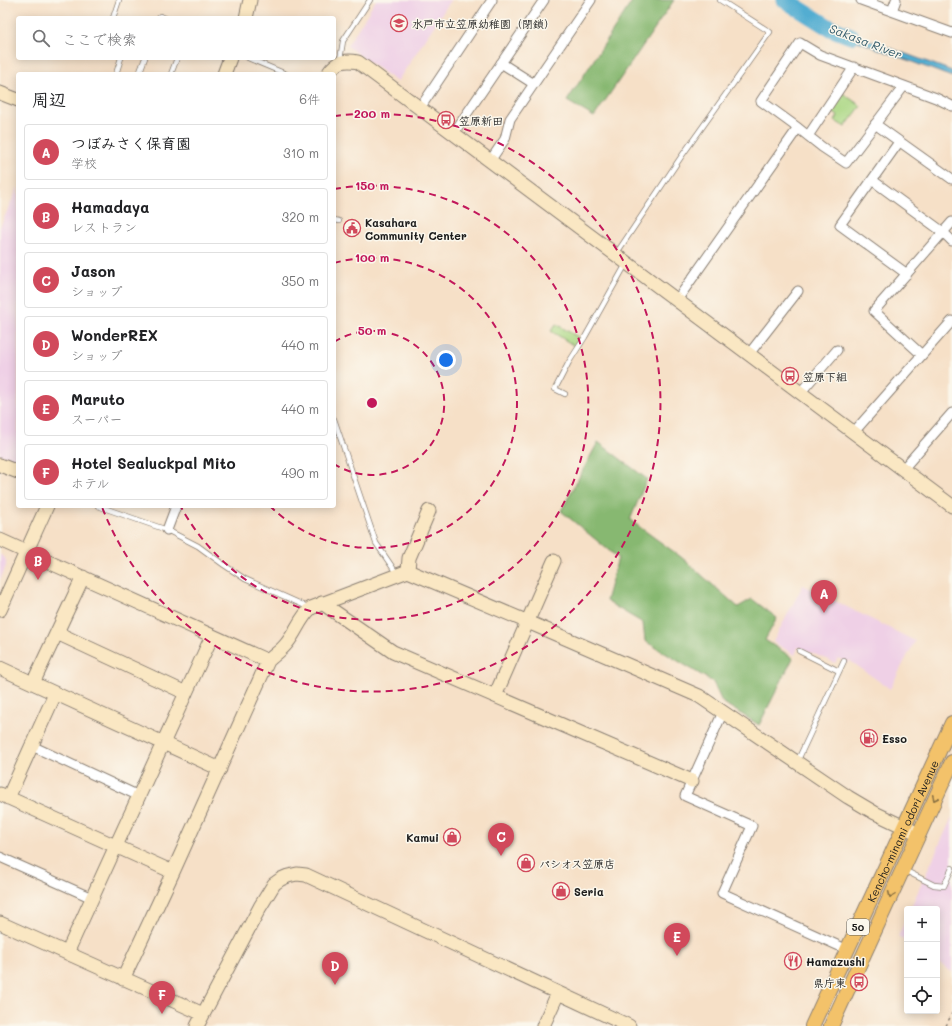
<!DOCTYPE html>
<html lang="ja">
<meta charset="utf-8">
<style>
:root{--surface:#fff;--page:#f2f2f2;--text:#202124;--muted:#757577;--line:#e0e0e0;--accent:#d1495b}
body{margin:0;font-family:Mali,"Klee One",sans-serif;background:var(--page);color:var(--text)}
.controls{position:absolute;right:12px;bottom:12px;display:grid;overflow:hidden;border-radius:4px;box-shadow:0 2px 10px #0003}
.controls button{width:36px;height:36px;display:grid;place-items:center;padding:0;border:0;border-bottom:1px solid var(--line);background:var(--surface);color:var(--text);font:20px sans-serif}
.you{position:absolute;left:446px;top:360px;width:14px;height:14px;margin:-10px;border:3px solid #fff;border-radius:50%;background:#1a73e8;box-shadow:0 0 0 6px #1a73e833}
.badge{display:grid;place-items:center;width:26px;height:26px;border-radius:50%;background:var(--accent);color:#fff;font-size:13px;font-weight:700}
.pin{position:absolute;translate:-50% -33px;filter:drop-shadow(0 1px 2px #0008)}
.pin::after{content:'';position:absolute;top:21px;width:14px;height:12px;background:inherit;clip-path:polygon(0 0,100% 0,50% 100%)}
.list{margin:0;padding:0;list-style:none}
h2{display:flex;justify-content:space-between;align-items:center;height:52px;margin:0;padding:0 16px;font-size:17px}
h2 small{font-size:13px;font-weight:400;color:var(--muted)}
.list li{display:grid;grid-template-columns:26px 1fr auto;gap:12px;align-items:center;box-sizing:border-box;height:56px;margin:0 8px 8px;padding:0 8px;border:1px solid var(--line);border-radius:4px}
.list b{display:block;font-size:15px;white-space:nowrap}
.list p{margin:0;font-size:13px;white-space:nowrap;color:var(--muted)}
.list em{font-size:13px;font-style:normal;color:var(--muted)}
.icon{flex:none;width:22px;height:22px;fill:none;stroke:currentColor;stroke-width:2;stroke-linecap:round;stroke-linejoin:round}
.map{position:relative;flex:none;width:952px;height:1026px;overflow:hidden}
.search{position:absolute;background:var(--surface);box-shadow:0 2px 10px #0003;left:16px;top:16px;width:320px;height:44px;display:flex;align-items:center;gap:10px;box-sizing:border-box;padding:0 14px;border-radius:4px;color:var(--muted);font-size:15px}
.panel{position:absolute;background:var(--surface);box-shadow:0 2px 10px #0003;left:16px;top:72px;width:320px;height:436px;border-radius:4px}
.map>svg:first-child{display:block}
</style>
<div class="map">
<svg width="952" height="1026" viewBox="0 0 952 1026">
<rect width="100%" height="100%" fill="#fbf7ec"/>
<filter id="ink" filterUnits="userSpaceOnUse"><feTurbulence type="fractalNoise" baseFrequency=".025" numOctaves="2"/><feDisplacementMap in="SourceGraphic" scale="8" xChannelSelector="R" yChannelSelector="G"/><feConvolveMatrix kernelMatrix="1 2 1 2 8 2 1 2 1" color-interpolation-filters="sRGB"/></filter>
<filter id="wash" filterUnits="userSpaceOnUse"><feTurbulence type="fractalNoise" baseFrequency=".012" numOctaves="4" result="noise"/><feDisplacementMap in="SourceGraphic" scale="16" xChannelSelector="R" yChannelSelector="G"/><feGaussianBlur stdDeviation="0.9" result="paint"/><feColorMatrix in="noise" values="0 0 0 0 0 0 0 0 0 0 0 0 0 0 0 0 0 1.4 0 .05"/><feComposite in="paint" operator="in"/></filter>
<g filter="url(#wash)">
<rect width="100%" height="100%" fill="#f6e0c7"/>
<path fill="#efd0e6" d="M 376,0 L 451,0 L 397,82 L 347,46 Z
M 18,187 L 18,464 L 0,457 L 0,227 Z
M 0,554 L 6,560 L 6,566 L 0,580 Z
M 803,585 L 915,641 L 890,689 L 849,660 L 848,664 L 838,658 L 835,663 L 798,647 L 795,655 L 773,642 Z
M 952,817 L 952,972 L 937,962 L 937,909 L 910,909 Z
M 907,916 L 907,942 L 898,937 Z"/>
<path fill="#aad783" stroke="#637a50" d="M 841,92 L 861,106 L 845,127 L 835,121 L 838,116 L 829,110 Z
M 556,324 L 578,337 L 580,340 L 578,344 L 573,345 L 551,331 Z"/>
<path fill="#87b871" stroke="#526a46" d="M 633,0 L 674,0 L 594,117 L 567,101 Z
M 598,442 L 647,479 L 630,520 L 681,557 L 738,607 L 752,599 L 777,618 L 765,640 L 793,658 L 759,725 L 722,702 L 713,682 L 645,641 L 643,623 L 606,601 L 618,558 L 561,511 Z"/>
<path fill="#53add1" stroke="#386476" d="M 831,25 L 855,35 L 952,71 L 952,77 L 828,30 Z"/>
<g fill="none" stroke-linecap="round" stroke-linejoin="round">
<path stroke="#53add1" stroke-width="17" d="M 785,0 L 830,28 L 851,36"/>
</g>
</g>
<g filter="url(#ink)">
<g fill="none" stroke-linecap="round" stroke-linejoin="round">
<g stroke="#897e72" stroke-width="6">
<path id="lane" d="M 113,18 L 119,0
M 159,18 L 160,16 L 165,18
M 248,58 L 286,74
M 340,60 L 343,41 L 370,0
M 116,74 L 121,58
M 139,74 L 145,58
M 171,74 L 177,58
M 334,220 L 339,221
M 616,254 L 681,157 L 770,32 L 720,0
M 565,394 L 555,389 L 569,362 L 585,337 L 626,264
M 334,419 L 376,543 L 397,574
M 98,506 L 167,530 L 198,546 L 224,565 L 245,579 L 310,608
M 799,651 L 839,671
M 797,762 L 844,661
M 904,870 L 934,885 L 944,886 L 952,868"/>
</g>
<g stroke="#897e72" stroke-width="11">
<path id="street" d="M 861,0 L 952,33
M 892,11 L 896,0
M 501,63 L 534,84
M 904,86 L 936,98 L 952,106
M 420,108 L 492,0
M 875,124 L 952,179
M 453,134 L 544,0
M 808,136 L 854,67
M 899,142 L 840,225 L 907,274
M 490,161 L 505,139 L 510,119 L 591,0
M 872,180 L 943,232 L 952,241
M 677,300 L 798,128 L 761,101 L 800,43 L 820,55 L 904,86 L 846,163 L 822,147 L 798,128
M 749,354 L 798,291
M 922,355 L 874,311 L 952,222
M 800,393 L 837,350
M 853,433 L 952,321
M 902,470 L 952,413
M 167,530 L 176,506
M 723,712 L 685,796 L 752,826 L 722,893 L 848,950
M 32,746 L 139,796
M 0,857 L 92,898"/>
</g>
<g stroke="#897e72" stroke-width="15">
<path id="secondary" d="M 246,18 L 250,0
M 224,74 L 230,58
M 328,74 C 335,62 344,59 358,62 L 952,506
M 0,93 L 18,100
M 0,465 L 18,472
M 0,540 L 268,661 C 274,655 282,650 287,643 C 296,632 300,618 311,608 L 408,571 L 528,622 L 699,696 L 848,797 L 875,813 L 919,834
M 408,571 L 409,558 L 429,511
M 322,603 L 393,652 L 692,781
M 0,610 L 47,506
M 57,633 L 186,693
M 0,668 L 220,769
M 33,683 L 83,577
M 495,696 L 554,561
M 0,794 L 173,872
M 8,798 L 55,694
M 0,923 L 203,1014
M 67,953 L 212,636
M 123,979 L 173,872 L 268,661
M 197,1026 L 260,907 L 274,884 L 281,879 L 288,876 L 297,874 L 306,875 L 629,1026
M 543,1026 L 558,993"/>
</g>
<g stroke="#897e72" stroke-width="16">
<g id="primary">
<path id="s1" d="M 812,1026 L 952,723"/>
<path d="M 831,1026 L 952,762"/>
</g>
</g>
<path stroke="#897e72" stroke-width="1.5" stroke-dasharray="3 3" stroke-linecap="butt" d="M 946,1026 L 952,1013"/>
<use href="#lane" stroke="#fff" stroke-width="4.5"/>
<use href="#street" stroke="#fff" stroke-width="9"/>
<use href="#secondary" stroke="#fae7c3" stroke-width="13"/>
<use href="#primary" stroke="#f3c26a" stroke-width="14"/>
</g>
<defs><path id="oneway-chevron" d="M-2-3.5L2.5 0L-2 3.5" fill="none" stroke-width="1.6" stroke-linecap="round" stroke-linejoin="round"/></defs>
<g stroke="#886f43">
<use href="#oneway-chevron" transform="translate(935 798) rotate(115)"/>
<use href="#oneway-chevron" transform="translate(891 895) rotate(114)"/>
</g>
</g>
<g fill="none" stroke="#c2185b" stroke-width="2" stroke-dasharray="7 5">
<path d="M334 342A72 72 0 1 1 334 464"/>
<path d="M334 263A145 145 0 1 1 270 506"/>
<path d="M334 189A217 217 0 1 1 181 507"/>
<path d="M334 116A289 289 0 1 1 102 507"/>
</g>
<defs>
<g id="school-ring" transform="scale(0.9)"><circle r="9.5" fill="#fbf7ec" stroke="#d1495b" stroke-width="1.5"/><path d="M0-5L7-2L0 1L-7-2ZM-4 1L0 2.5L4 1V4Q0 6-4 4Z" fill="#d1495b"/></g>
<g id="bus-ring" transform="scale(0.9)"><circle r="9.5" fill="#fbf7ec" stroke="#d1495b" stroke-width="1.5"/><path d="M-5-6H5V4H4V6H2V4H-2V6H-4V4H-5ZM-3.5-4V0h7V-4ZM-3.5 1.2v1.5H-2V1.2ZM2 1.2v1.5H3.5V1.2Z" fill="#d1495b"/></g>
<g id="civic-ring" transform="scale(0.9)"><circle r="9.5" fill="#fbf7ec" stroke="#d1495b" stroke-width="1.5"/><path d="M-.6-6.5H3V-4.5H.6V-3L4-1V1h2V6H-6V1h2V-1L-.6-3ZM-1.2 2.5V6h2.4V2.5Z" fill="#d1495b"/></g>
<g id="fuel-ring" transform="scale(0.9)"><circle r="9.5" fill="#fbf7ec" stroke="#d1495b" stroke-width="1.5"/><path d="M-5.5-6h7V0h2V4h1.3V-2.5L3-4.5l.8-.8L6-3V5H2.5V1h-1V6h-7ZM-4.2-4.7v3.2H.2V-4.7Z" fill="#d1495b"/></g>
<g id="shop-ring" transform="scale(0.9)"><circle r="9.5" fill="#fbf7ec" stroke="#d1495b" stroke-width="1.5"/><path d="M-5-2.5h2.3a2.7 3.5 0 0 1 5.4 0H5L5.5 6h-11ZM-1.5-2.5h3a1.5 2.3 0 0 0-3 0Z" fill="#d1495b"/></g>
<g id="restaurant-ring" transform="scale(0.9)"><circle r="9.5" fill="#fbf7ec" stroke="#d1495b" stroke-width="1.5"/><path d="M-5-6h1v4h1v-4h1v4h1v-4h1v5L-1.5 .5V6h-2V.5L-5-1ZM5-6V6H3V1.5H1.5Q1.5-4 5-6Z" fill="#d1495b"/></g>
</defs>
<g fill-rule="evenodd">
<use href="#school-ring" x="399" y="23"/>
<use href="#bus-ring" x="446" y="120"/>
<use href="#civic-ring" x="352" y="228"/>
<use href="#bus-ring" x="790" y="376"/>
<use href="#fuel-ring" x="869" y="738"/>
<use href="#shop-ring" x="452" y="837"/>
<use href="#shop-ring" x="526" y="863"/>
<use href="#shop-ring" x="561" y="891"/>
<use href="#restaurant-ring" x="793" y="961"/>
<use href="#bus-ring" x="859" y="982"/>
</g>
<g text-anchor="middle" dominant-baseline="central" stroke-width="3" stroke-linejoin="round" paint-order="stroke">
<rect fill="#fbf7ec" stroke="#5f5e5a" stroke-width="1" x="847" y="919" width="22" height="16" rx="3"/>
<g font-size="10" font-weight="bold" fill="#1c1c1c">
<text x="858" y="927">50</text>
</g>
<g font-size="11" font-weight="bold" fill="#1c1c1c" stroke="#fbf7ec" text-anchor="start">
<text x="412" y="23">水戸市立笠原幼稚園（閉鎖）</text>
<text x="459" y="120">笠原新田</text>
<text x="365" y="222">Kasahara<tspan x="365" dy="13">Community Center</tspan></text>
<text x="803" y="376">笠原下組</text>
<text x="882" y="738">Esso</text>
<text x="439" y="837" text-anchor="end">Kamui</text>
<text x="539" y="863">パシオス笠原店</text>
<text x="574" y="891">Seria</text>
<text x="806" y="961">Hamazushi</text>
<text x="846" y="982" text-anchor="end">県庁東</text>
</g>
<g font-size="11" fill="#1c1c1c" stroke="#fbf7ec">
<text stroke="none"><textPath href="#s1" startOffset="215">Kencho-minami odori Avenue</textPath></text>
</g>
<g font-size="12" font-style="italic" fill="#355d6d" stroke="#fbf7ec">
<text transform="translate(866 41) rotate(21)">Sakasa River</text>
</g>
</g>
<circle cx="372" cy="403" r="6" fill="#c2185b" stroke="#fbf7ec" stroke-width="2"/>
<g font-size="12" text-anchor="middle" font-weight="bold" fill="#c2185b" stroke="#fbf7ec" stroke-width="3" stroke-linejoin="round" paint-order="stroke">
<text x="372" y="118">200 m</text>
<text x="372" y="190">150 m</text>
<text x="372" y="262">100 m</text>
<text x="372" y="335">50 m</text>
</g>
</svg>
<div class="controls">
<button>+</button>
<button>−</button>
<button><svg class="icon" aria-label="locate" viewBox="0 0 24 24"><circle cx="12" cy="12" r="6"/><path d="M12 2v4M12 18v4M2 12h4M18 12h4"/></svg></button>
</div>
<div class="you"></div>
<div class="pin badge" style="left:824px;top:613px">A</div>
<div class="pin badge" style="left:38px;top:580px">B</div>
<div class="pin badge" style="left:501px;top:856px">C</div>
<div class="pin badge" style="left:335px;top:985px">D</div>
<div class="pin badge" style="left:677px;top:956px">E</div>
<div class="pin badge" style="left:162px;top:1014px">F</div>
<div class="search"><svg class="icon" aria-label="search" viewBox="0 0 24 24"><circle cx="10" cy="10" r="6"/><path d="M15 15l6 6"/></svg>ここで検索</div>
<section class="panel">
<h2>周辺<small>6件</small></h2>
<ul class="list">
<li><span class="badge">A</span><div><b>つぼみさく保育園</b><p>学校</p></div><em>310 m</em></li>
<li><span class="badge">B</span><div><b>Hamadaya</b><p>レストラン</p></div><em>320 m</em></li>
<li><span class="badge">C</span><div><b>Jason</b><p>ショップ</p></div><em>350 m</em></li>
<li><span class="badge">D</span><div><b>WonderREX</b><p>ショップ</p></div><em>440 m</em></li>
<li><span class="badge">E</span><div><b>Maruto</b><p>スーパー</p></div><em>440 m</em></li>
<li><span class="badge">F</span><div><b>Hotel Sealuckpal Mito</b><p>ホテル</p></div><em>490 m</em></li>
</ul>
</section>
</div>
